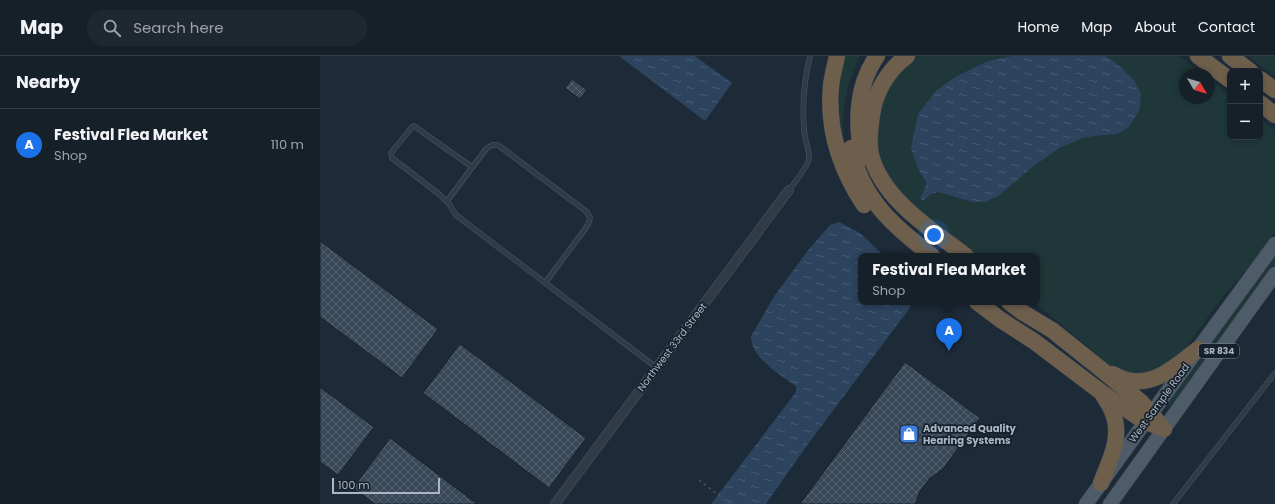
<!DOCTYPE html>
<meta charset="utf-8">
<style>
:root{--surface:#162029;--page:#1f2831;--text:#f1f3f6;--muted:#9ea3a8;--line:#353e46;--accent:#1a73e8}
body{margin:0;font-family:Poppins,sans-serif;background:var(--page);color:var(--text)}
.controls{position:absolute;right:12px;top:12px;display:grid;overflow:hidden;border-radius:8px;box-shadow:0 2px 6px #0003}
.controls button{width:36px;height:36px;display:grid;place-items:center;padding:0;border:0;border-bottom:1px solid var(--line);background:var(--surface);color:var(--text);font:20px sans-serif}
.compass{position:absolute;left:859px;top:12px;width:36px;height:36px;border-radius:50%;background:var(--surface);box-shadow:0 2px 6px #0003;rotate:128deg}
.scale{position:absolute;left:12px;bottom:10px;width:108px;box-sizing:border-box;padding-left:4px;border:2px solid #aab6c5;border-top:0;font-size:11px;line-height:14px;white-space:nowrap;color:#aab6c5;-webkit-text-stroke:3px #17212c;paint-order:stroke}
.you{position:absolute;left:614px;top:179px;width:14px;height:14px;margin:-10px;border:3px solid #fff;border-radius:50%;background:#1a73e8;box-shadow:0 0 0 6px #1a73e833}
.badge{display:grid;place-items:center;width:26px;height:26px;border-radius:50%;background:var(--accent);color:#fff;font-size:13px;font-weight:700}
.pin{position:absolute;translate:-50% -33px;filter:drop-shadow(0 1px 2px #0008)}
.pin::after{content:'';position:absolute;top:21px;width:14px;height:12px;background:inherit;clip-path:polygon(0 0,100% 0,50% 100%)}
.popup{position:absolute;left:538px;top:197px;width:182px;height:52px;box-sizing:border-box;display:grid;place-content:center;border-radius:8px;background:var(--surface);filter:drop-shadow(0 1px 3px #0005);font-size:13px;white-space:nowrap;color:var(--muted)}
.popup b{font-size:15px;color:var(--text)}
.popup::after{content:'';position:absolute;left:50%;top:100%;margin-left:-8px;border:8px solid transparent;border-top-color:var(--surface)}
.list{margin:0;padding:0;list-style:none}
h2{display:flex;justify-content:space-between;align-items:center;height:52px;margin:0;padding:0 16px;font-size:17px}
h2 small{font-size:13px;font-weight:400;color:var(--muted)}
.list li{display:grid;grid-template-columns:26px 1fr auto;gap:12px;align-items:center;box-sizing:border-box;height:72px;padding:0 16px;border-top:1px solid var(--line)}
.list b{display:block;font-size:15px;white-space:nowrap}
.list p{margin:0;font-size:13px;white-space:nowrap;color:var(--muted)}
.list em{font-size:13px;font-style:normal;color:var(--muted)}
.icon{flex:none;width:22px;height:22px;fill:none;stroke:currentColor;stroke-width:2;stroke-linecap:round;stroke-linejoin:round}
.map{position:relative;flex:none;width:955px;height:448px;overflow:hidden}
header{display:flex;align-items:center;gap:24px;box-sizing:border-box;height:56px;padding:0 20px;background:var(--surface);border-bottom:1px solid var(--line)}
header strong{font-size:19px}
nav{display:flex;gap:22px;margin-inline-start:auto;font-size:14px}
.search{width:280px;height:36px;background:var(--page);display:flex;align-items:center;gap:10px;box-sizing:border-box;padding:0 14px;border-radius:22px;color:var(--muted);font-size:15px}
main{display:flex}
aside{flex:1;background:var(--surface)}
.map>svg:first-child{display:block}
</style>
<header>
<strong>Map</strong>
<div class="search"><svg class="icon" aria-label="search" viewBox="0 0 24 24"><circle cx="10" cy="10" r="6"/><path d="M15 15l6 6"/></svg>Search here</div>
<nav><a>Home</a><a>Map</a><a>About</a><a>Contact</a></nav>
</header>
<main>
<aside>
<h2>Nearby<small></small></h2>
<ul class="list">
<li><span class="badge">A</span><div><b>Festival Flea Market</b><p>Shop</p></div><em>110 m</em></li>
</ul>
</aside>
<div class="map">
<svg width="955" height="448" viewBox="0 0 955 448">
<defs>
<pattern id="water-ripples" width="26" height="14" patternUnits="userSpaceOnUse"><rect width="26" height="14" fill="#2d445e"/><path d="M2 4q2-2 4 0t4 0M15 11q2-2 4 0t4 0" fill="none" stroke="#495d74"/></pattern>
<pattern id="building-cross-hatch" width="8" height="8" patternUnits="userSpaceOnUse"><rect width="8" height="8" fill="#394858"/><path d="M0 0l8 8M0 8l8-8" fill="none" stroke="#53606e"/></pattern>
</defs>
<rect width="100%" height="100%" fill="#1d2a37"/>
<path fill="#1f3738" d="M 521,0 L 540,0 C 524,33 520,61 526,98 L 522,98 L 516,25 Z
M 593,0 L 692,0 L 666,5 L 635,21 L 617,34 L 599,115 C 607,128 608,128 600,142 L 618,136 L 652,146 L 711,112 L 741,90 L 765,81 L 797,78 L 796,7 L 786,0 L 859,0 L 883,18 L 865,18 L 865,42 L 889,42 L 889,23 L 910,39 L 910,81 L 940,81 L 940,62 L 955,74 L 955,176 L 934,205 L 901,243 L 856,305 L 837,319 L 802,319 L 714,246 L 717,246 L 717,200 L 655,200 L 584,142 L 570,125 L 556,94 L 561,40 Z
M 928,0 L 955,0 L 955,21 Z
M 955,201 L 955,211 L 882,313 L 857,344 L 850,350 L 847,350 L 847,347 Z"/>
<path fill="url(#water-ripples)" d="M 299,0 L 375,0 L 412,27 L 385,65 Z
M 692,0 L 786,0 L 796,7 L 814,24 L 821,38 L 820,53 L 808,72 L 797,78 L 765,81 L 741,91 L 711,112 L 681,138 L 666,146 L 652,146 L 618,136 L 611,138 L 603,145 L 600,142 L 605,132 L 606,126 L 599,115 L 591,92 L 598,58 L 617,34 L 635,21 L 667,5 Z
M 519,166 L 540,177 L 564,200 L 541,200 L 541,246 L 591,246 L 589,253 L 488,388 L 446,448 L 391,448 L 476,336 L 476,330 C 462,321 442,307 434,293 C 432,289 431,284 431,280 L 455,239 L 489,193 L 510,169 Z"/>
<path fill="url(#building-cross-hatch)" stroke="#18232e" d="M 252,23 L 267,34 L 260,43 L 245,32 Z
M 0,185 L 118,273 L 82,322 L 0,261 Z
M 140,288 L 266,382 L 229,432 L 103,337 Z
M 585,306 L 660,362 L 623,413 L 610,422 L 600,435 L 595,448 L 480,448 Z
M 0,331 L 54,371 L 18,419 L 0,406 Z
M 70,382 L 157,448 L 55,448 L 33,432 Z"/>
<g fill="none" stroke-linecap="round" stroke-linejoin="round">
<g stroke="#4e5966" stroke-width="5.5">
<path id="lane" d="M 152,111 L 94,70 L 92,71 L 71,97 L 72,102 L 119,138 L 129,148 L 136,159 L 337,312
M 469,134 C 475,126 487,112 489,103 C 490,94 484,83 484,73 C 482,48 484,25 490,0
M 127,145 L 166,93 L 172,89 L 178,89 L 267,156 L 270,162 L 268,169 L 225,227
M 853,448 L 955,317"/>
</g>
<g stroke="#4e5966" stroke-width="10">
<path id="street" d="M 235,448 L 469,134"/>
</g>
<g stroke="#3a4551" stroke-width="15">
<path id="primary" d="M 766,448 L 878,293 L 955,188
M 790,448 L 955,218"/>
</g>
<g stroke="#3b4652" stroke-width="17">
<path id="highway" d="M 517,0 C 515,10 512,20 511,30 C 507,73 520,113 544,149
M 587,0 C 568,14 555,36 552,59 C 550,72 548,86 551,99 C 562,143 612,174 646,200
M 878,0 L 910,24
M 910,0 L 930,15
M 940,23 L 955,34
M 940,47 L 955,59
M 531,92 C 542,144 573,169 612,200
M 543,102 C 535,68 536,30 557,0
M 657,246 L 681,264 L 715,286 L 781,336 L 822,364 L 844,373
M 689,246 L 702,256 L 732,274 L 782,314 L 821,346 L 844,373
M 792,318 C 797,320 802,323 807,324 C 835,331 857,309 878,293
M 781,427 C 790,404 803,380 792,355 C 790,350 786,344 783,339"/>
</g>
<path stroke="#3d5456" stroke-width="1.5" stroke-dasharray="3 3" stroke-linecap="butt" d="M 379,424 L 410,448"/>
<use href="#lane" stroke="#313b48" stroke-width="4.5"/>
<use href="#street" stroke="#313b48" stroke-width="9"/>
<use href="#primary" stroke="#4e5b68" stroke-width="14"/>
<use href="#highway" stroke="#6e5f4d" stroke-width="16"/>
</g>
<defs>
<g id="shop-square" transform="scale(1)"><rect x="-9" y="-9" width="18" height="18" rx="4" fill="#3f7fe0" stroke="#17212c"/><path d="M-5-2.5h2.3a2.7 3.5 0 0 1 5.4 0H5L5.5 6h-11ZM-1.5-2.5h3a1.5 2.3 0 0 0-3 0Z" fill="#fff"/></g>
</defs>
<g fill-rule="evenodd">
<use href="#shop-square" x="589" y="378"/>
</g>
<g text-anchor="middle" dominant-baseline="central" stroke-width="3.5" stroke-linejoin="round" paint-order="stroke">
<rect fill="#17212c" stroke="#7e8997" stroke-width="1" x="879" y="288" width="40" height="14" rx="3"/>
<g font-size="9" font-weight="bold" fill="#aab6c5">
<text x="899" y="295">SR 834</text>
</g>
<g font-size="10" fill="#aab6c5" stroke="#17212c">
<text transform="translate(352 291) rotate(-53)">Northwest 33rd Street</text>
<text transform="translate(839 347) rotate(-54)">West Sample Road</text>
</g>
<g font-size="10" font-weight="bold" fill="#aab6c5" stroke="#17212c" text-anchor="start">
<text x="603" y="372">Advanced Quality<tspan x="603" dy="12">Hearing Systems</tspan></text>
</g>
</g>
</svg>
<div class="controls">
<button>+</button>
<button>−</button>
</div>
<svg class="compass" viewBox="-18 -18 36 36"><path d="M0-13l5 13h-10z" fill="#e53935"/><path d="M0 13l5-13h-10z" fill="#9ea3a8"/></svg>
<div class="scale">100 m</div>
<div class="you"></div>
<div class="pin badge" style="left:629px;top:295px">A</div>
<div class="popup"><b>Festival Flea Market</b>Shop</div>
</div>
</main>
